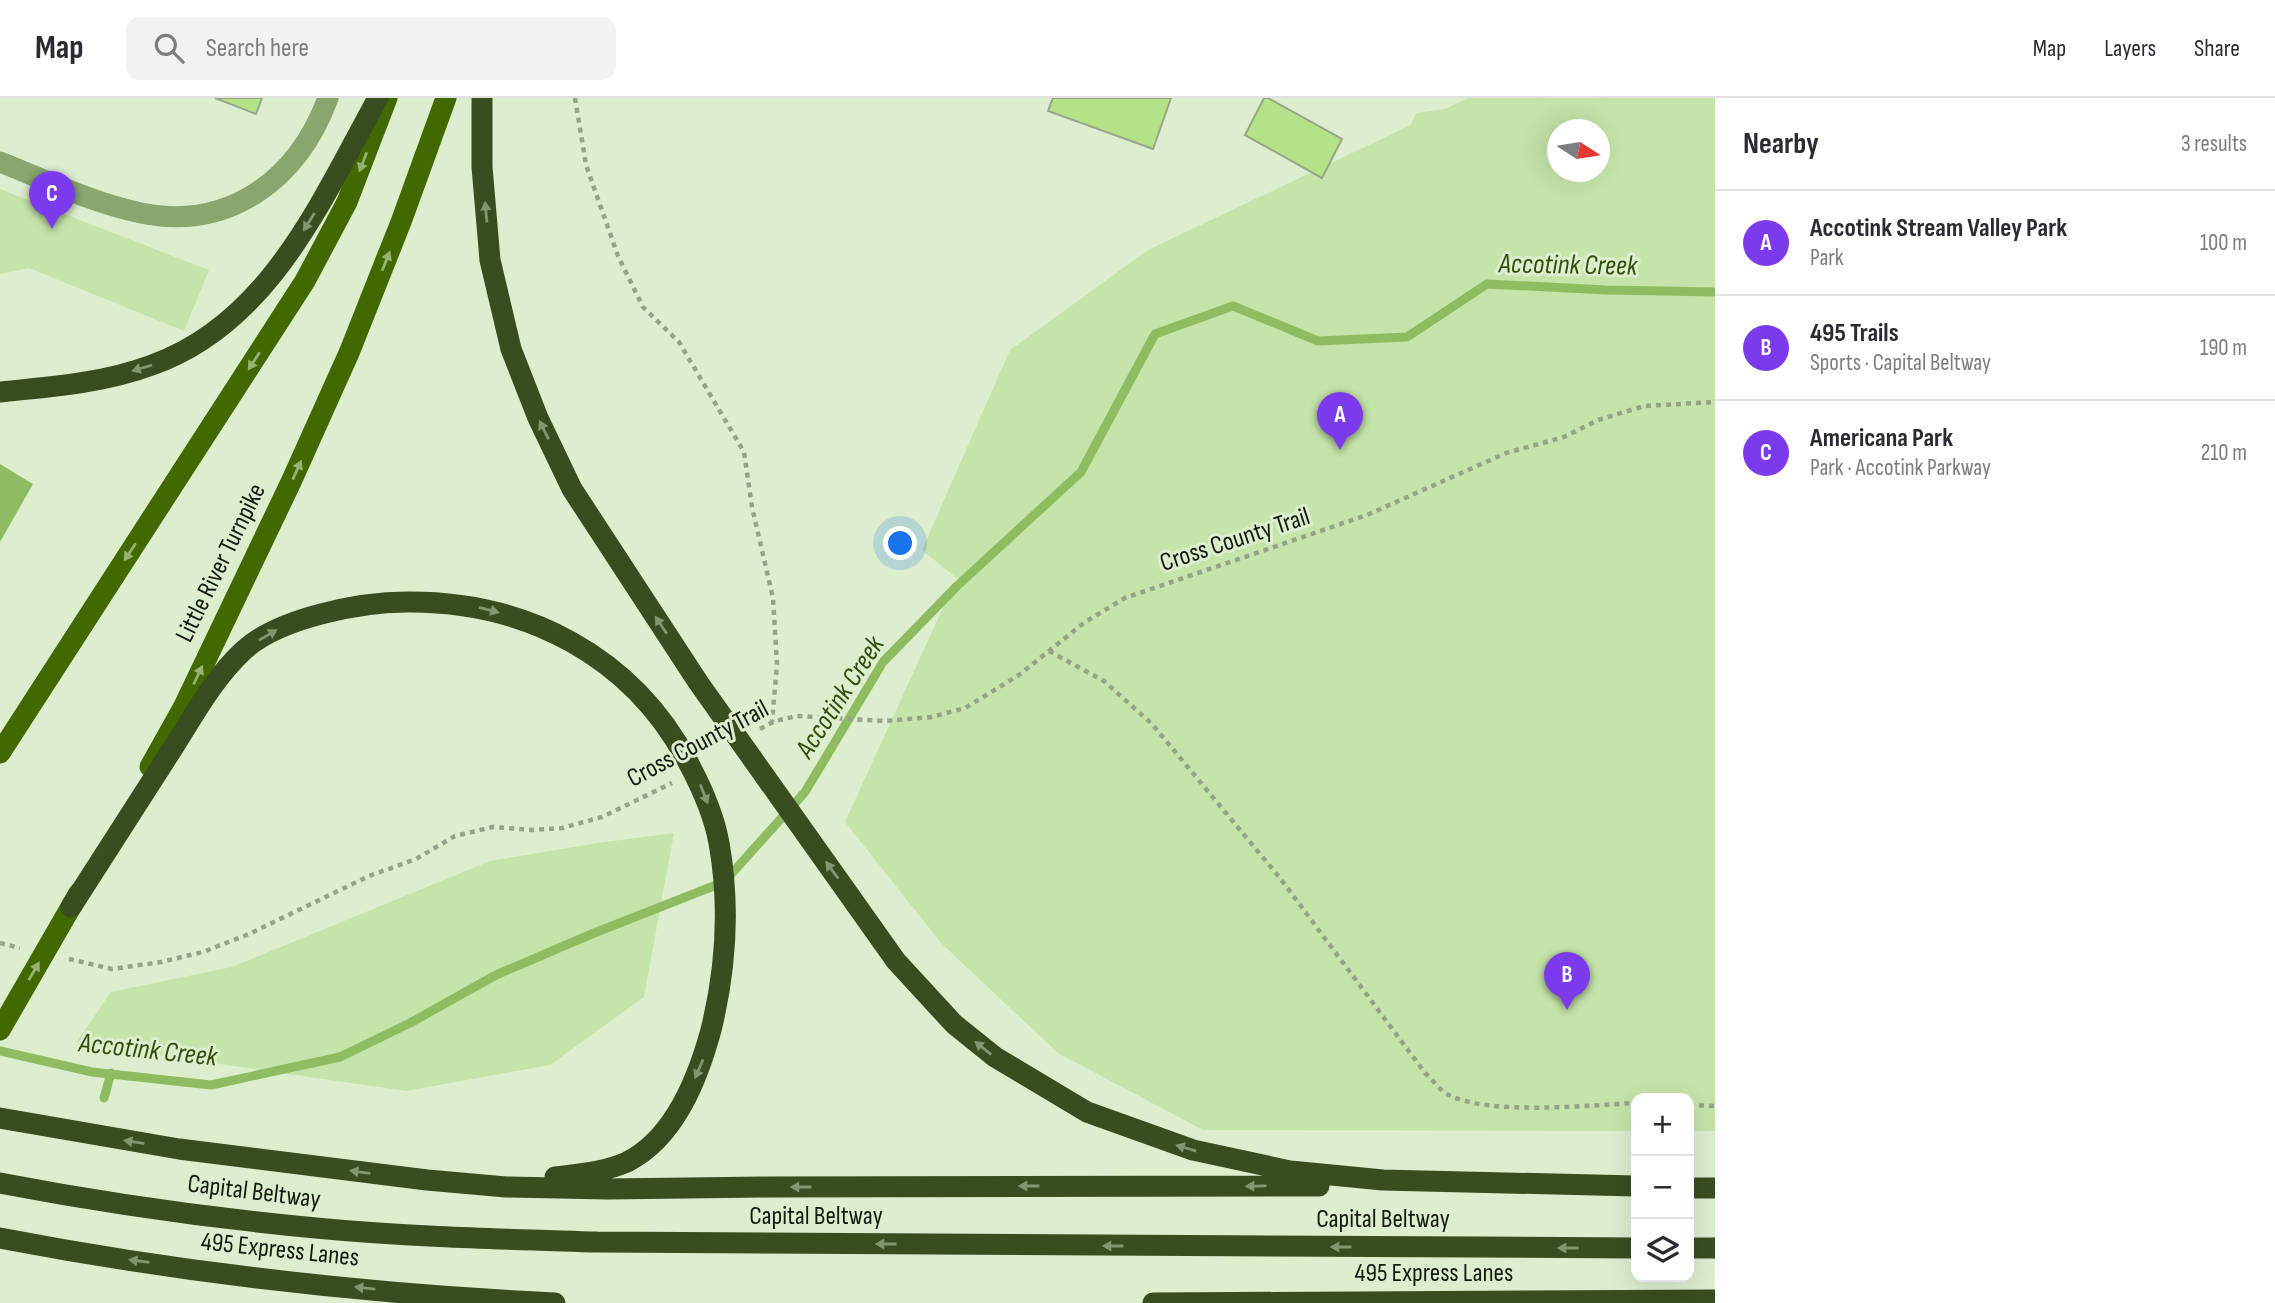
<!DOCTYPE html>
<meta charset="utf-8">
<style>
:root{--surface:#fff;--page:#f2f2f3;--text:#2b2b33;--muted:#7c7c81;--line:#e1e1e2;--accent:#7c3aed}
body{margin:0;font-family:"Sofia Sans Condensed",sans-serif;background:var(--page);color:var(--text)}
.controls{position:absolute;right:21px;bottom:21px;display:grid;overflow:hidden;border-radius:14px;box-shadow:0 7px 28px #0002}
.controls button{width:63px;height:63px;display:grid;place-items:center;padding:0;border:0;border-bottom:2px solid var(--line);background:var(--surface);color:var(--text);font:35px sans-serif}
.compass{position:absolute;left:1547px;top:21px;width:63px;height:63px;border-radius:50%;background:var(--surface);box-shadow:0 7px 28px #0002;rotate:102deg}
.you{position:absolute;left:901px;top:446px;width:24px;height:24px;margin:-18px;border:5px solid #fff;border-radius:50%;background:#1a73e8;box-shadow:0 0 0 10px #1a73e833}
.badge{display:grid;place-items:center;width:46px;height:46px;border-radius:50%;background:var(--accent);color:#fff;font-size:23px;font-weight:700}
.pin{position:absolute;translate:-50% -58px;filter:drop-shadow(0 2px 4px #0008)}
.pin::after{content:'';position:absolute;top:37px;width:24px;height:21px;background:inherit;clip-path:polygon(0 0,100% 0,50% 100%)}
.list{margin:0;padding:0;list-style:none}
h2{display:flex;justify-content:space-between;align-items:center;height:91px;margin:0;padding:0 28px;font-size:30px}
h2 small{font-size:23px;font-weight:400;color:var(--muted)}
.list li{display:grid;grid-template-columns:46px 1fr auto;gap:21px;align-items:center;box-sizing:border-box;height:105px;padding:0 28px;border-top:2px solid var(--line)}
.list b{display:block;font-size:26px;white-space:nowrap}
.list p{margin:0;font-size:23px;white-space:nowrap;color:var(--muted)}
.list em{font-size:23px;font-style:normal;color:var(--muted)}
.icon{flex:none;width:38px;height:38px;fill:none;stroke:currentColor;stroke-width:2;stroke-linecap:round;stroke-linejoin:round}
.map{position:relative;flex:none;width:1715px;height:1205px;overflow:hidden}
header{display:flex;align-items:center;gap:42px;box-sizing:border-box;height:98px;padding:0 35px;background:var(--surface);border-bottom:2px solid var(--line)}
header strong{font-size:33px}
nav{display:flex;gap:38px;margin-inline-start:auto;font-size:24px}
.search{width:490px;height:63px;background:var(--page);display:flex;align-items:center;gap:18px;box-sizing:border-box;padding:0 24px;border-radius:14px;color:var(--muted);font-size:26px}
main{display:flex}
aside{flex:1;background:var(--surface)}
.map>svg:first-child{display:block}
</style>
<header>
<strong>Map</strong>
<div class="search"><svg class="icon" aria-label="search" viewBox="0 0 24 24"><circle cx="10" cy="10" r="6"/><path d="M15 15l6 6"/></svg>Search here</div>
<nav><a>Map</a><a>Layers</a><a>Share</a></nav>
</header>
<main>
<div class="map">
<svg width="1715" height="1205" viewBox="0 0 1715 1205">
<rect width="100%" height="100%" fill="#ddeecf"/>
<path fill="#c5e4a9" fill-rule="evenodd" d="M 1468,0 L 1715,0 L 1715,1033 L 1689,1033 L 1689,1000 L 1636,1000 L 1636,1033 L 1203,1032 L 1058,955 L 942,846 L 845,724 L 952,490 L 959,482 L 922,452 L 1010,252 L 1148,152 L 1411,27 L 1416,15 L 1445,11 ZM 1558,32 L 1600,32 L 1600,74 L 1558,74 Z
M 0,91 L 209,172 L 184,233 L 29,170 L 0,176 Z
M 674,735 L 644,899 L 550,967 L 406,993 L 76,945 L 111,894 L 232,869 L 490,763 L 597,745 Z"/>
<path fill="#8fbc61" d="M 0,366 L 33,386 L 0,444 Z"/>
<g fill="none" stroke-linecap="round" stroke-linejoin="round">
<path stroke="#8fbc61" stroke-width="9" d="M 0,953 L 92,974 L 211,987 L 340,959 L 410,925 L 496,877 L 594,835 L 724,784 L 805,694 L 883,564 L 957,488 L 1081,374 L 1155,236 L 1233,208 L 1318,243 L 1407,239 L 1487,186 L 1606,192 L 1715,194
M 104,1000 L 111,975"/>
</g>
<path fill="#b4e387" stroke="#97a68a" stroke-width="2" d="M 215,0 L 262,0 L 256,16 Z
M 1053,0 L 1171,0 L 1153,51 L 1048,13 Z
M 1264,0 L 1268,0 L 1342,41 L 1322,80 L 1245,37 Z"/>
<g fill="none" stroke-linecap="round" stroke-linejoin="round">
<path stroke="#96a38b" stroke-width="4.5" stroke-dasharray="5 5" stroke-linecap="butt" d="M 575,0 L 586,67 L 618,158 L 643,209 L 679,244 L 744,354 L 752,409 L 773,500 L 777,566 L 772,624
M 1049,553 L 1104,583 L 1152,626 L 1280,780 L 1425,975 C 1433,982 1440,993 1449,997 C 1490,1018 1589,1007 1636,1005
M 760,631 L 775,623 L 797,618 L 885,623 L 932,619 L 965,610 L 1019,577 L 1085,524 L 1125,500 L 1367,417 L 1506,355 L 1564,339 L 1598,322 L 1644,308 L 1715,304
M 0,845 L 20,850
M 69,861 L 112,871 L 161,864 L 203,854 L 249,836 L 369,778 L 416,761 L 455,738 L 493,729 L 533,732 L 562,730 L 602,719 L 672,685
M 1689,1007 L 1715,1008"/>
<path stroke="#88a66d" stroke-width="21" d="M 0,64 C 46,82 92,105 141,115 C 230,133 298,81 328,0"/>
<path stroke="#416900" stroke-width="21" d="M 0,655 L 305,183 L 347,104 L 387,0
M 150,669 L 183,610 L 291,384 L 349,255 L 401,124 L 446,0
M 0,932 L 79,795"/>
<path stroke="#384e20" stroke-width="21" d="M 482,0 L 482,69 L 490,162 L 511,251 L 538,320 L 572,391 L 698,584 L 896,863 L 954,926 L 995,959 L 1087,1014 L 1193,1052 L 1290,1073 L 1383,1082 L 1636,1088
M 0,294 C 51,289 104,285 152,267 C 270,225 322,101 378,0
M 71,809 C 105,756 139,703 173,650 C 194,617 214,580 243,553 C 278,520 360,504 407,504 C 526,503 632,558 688,664 C 702,690 714,717 719,745 C 730,807 726,871 711,932 C 698,980 675,1040 627,1064 C 605,1074 579,1076 555,1079
M 0,1020 L 179,1051 L 427,1082 L 506,1089 L 608,1091 L 767,1089 L 1319,1088
M 0,1085 C 104,1105 210,1120 316,1130 C 409,1139 503,1141 597,1144 L 1636,1150
M 1689,1090 L 1715,1090
M 0,1140 C 182,1175 369,1196 555,1205
M 1689,1150 L 1715,1150
M 1153,1205 L 1715,1202"/>
</g>
<defs><path id="oneway-solid" d="M-6-.8H1V-3.2L6.5 0L1 3.2V.8H-6Z" transform="scale(1.75)"/></defs>
<g fill="#97b272">
<use href="#oneway-solid" transform="translate(363 64) rotate(111)"/>
<use href="#oneway-solid" transform="translate(386 163) rotate(-68)"/>
<use href="#oneway-solid" transform="translate(254 263) rotate(123)"/>
<use href="#oneway-solid" transform="translate(297 372) rotate(-66)"/>
<use href="#oneway-solid" transform="translate(130 454) rotate(123)"/>
<use href="#oneway-solid" transform="translate(198 577) rotate(-65)"/>
<use href="#oneway-solid" transform="translate(34 873) rotate(-60)"/>
</g>
<g fill="#82966f">
<use href="#oneway-solid" transform="translate(486 114) rotate(-95)"/>
<use href="#oneway-solid" transform="translate(309 124) rotate(122)"/>
<use href="#oneway-solid" transform="translate(142 270) rotate(164)"/>
<use href="#oneway-solid" transform="translate(544 332) rotate(-116)"/>
<use href="#oneway-solid" transform="translate(489 512) rotate(15)"/>
<use href="#oneway-solid" transform="translate(661 527) rotate(-123)"/>
<use href="#oneway-solid" transform="translate(268 537) rotate(-30)"/>
<use href="#oneway-solid" transform="translate(704 696) rotate(69)"/>
<use href="#oneway-solid" transform="translate(832 772) rotate(-126)"/>
<use href="#oneway-solid" transform="translate(983 950) rotate(-141)"/>
<use href="#oneway-solid" transform="translate(699 971) rotate(113)"/>
<use href="#oneway-solid" transform="translate(134 1044) rotate(-171)"/>
<use href="#oneway-solid" transform="translate(1186 1050) rotate(-163)"/>
<use href="#oneway-solid" transform="translate(360 1074) rotate(-173)"/>
<use href="#oneway-solid" transform="translate(1029 1088) rotate(180)"/>
<use href="#oneway-solid" transform="translate(1256 1088) rotate(179)"/>
<use href="#oneway-solid" transform="translate(801 1089) rotate(180)"/>
<use href="#oneway-solid" transform="translate(886 1146) rotate(-180)"/>
<use href="#oneway-solid" transform="translate(1113 1148) rotate(-180)"/>
<use href="#oneway-solid" transform="translate(1341 1149) rotate(-180)"/>
<use href="#oneway-solid" transform="translate(1568 1150) rotate(180)"/>
<use href="#oneway-solid" transform="translate(139 1163) rotate(-172)"/>
<use href="#oneway-solid" transform="translate(365 1190) rotate(-174)"/>
</g>
<g text-anchor="middle" dominant-baseline="central" stroke-width="6" stroke-linejoin="round" paint-order="stroke">
<g font-size="26" fill="#141a0f" stroke="#ddeecf">
<text transform="translate(1235 442) rotate(-18)">Cross County Trail</text>
<text transform="translate(221 465) rotate(-64)">Little River Turnpike</text>
<text transform="translate(698 646) rotate(-28)">Cross County Trail</text>
<text transform="translate(254 1094) rotate(7)">Capital Beltway</text>
<text x="816" y="1118">Capital Beltway</text>
<text x="1383" y="1121">Capital Beltway</text>
<text transform="translate(280 1152) rotate(6)">495 Express Lanes</text>
<text x="1434" y="1175">495 Express Lanes</text>
</g>
<g font-size="28" font-style="italic" fill="#324e0d" stroke="#ddeecf">
<text transform="translate(1568 167) rotate(1)">Accotink Creek</text>
<text transform="translate(840 599) rotate(-57)">Accotink Creek</text>
<text transform="translate(148 952) rotate(6)">Accotink Creek</text>
</g>
</g>
</svg>
<div class="controls">
<button>+</button>
<button>−</button>
<button><svg class="icon" aria-label="layers" viewBox="0 0 24 24"><path d="M12 4l9 5-9 5-9-5zM3 14l9 5 9-5"/></svg></button>
</div>
<svg class="compass" viewBox="-18 -18 36 36"><path d="M0-13l5 13h-10z" fill="#e53935"/><path d="M0 13l5-13h-10z" fill="#7c7c81"/></svg>
<div class="you"></div>
<div class="pin badge" style="left:1340px;top:352px">A</div>
<div class="pin badge" style="left:1567px;top:912px">B</div>
<div class="pin badge" style="left:52px;top:131px">C</div>
</div>
<aside>
<h2>Nearby<small>3 results</small></h2>
<ul class="list">
<li><span class="badge">A</span><div><b>Accotink Stream Valley Park</b><p>Park</p></div><em>100 m</em></li>
<li><span class="badge">B</span><div><b>495 Trails</b><p>Sports · Capital Beltway</p></div><em>190 m</em></li>
<li><span class="badge">C</span><div><b>Americana Park</b><p>Park · Accotink Parkway</p></div><em>210 m</em></li>
</ul>
</aside>
</main>
